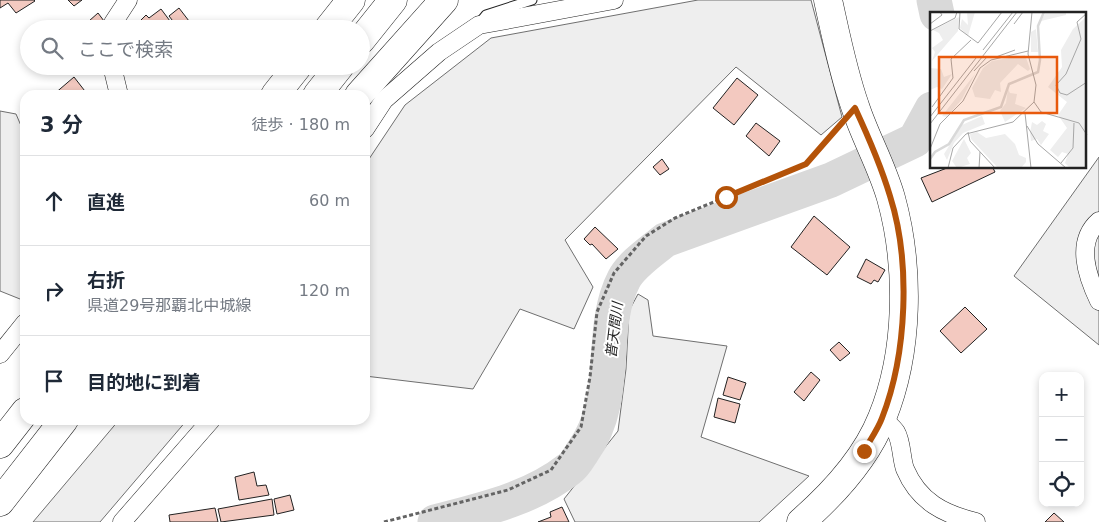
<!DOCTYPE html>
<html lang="ja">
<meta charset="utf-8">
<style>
:root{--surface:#fff;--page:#f6f6f7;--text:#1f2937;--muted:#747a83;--line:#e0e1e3}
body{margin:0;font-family:"DejaVu Sans","Noto Sans JP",sans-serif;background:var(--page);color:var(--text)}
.controls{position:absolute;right:15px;bottom:15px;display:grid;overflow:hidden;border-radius:10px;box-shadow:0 2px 8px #0003}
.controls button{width:45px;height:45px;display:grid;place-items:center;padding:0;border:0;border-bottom:1px solid var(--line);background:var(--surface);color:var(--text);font:25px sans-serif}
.stop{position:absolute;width:15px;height:15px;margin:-11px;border:4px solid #b45309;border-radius:50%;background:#fff}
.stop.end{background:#b45309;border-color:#fff;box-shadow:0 1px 5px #0008}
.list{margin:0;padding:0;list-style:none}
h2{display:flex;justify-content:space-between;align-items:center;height:65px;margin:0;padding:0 20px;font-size:21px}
h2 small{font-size:16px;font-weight:400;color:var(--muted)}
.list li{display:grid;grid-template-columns:32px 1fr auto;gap:15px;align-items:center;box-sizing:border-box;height:90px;padding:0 20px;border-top:1px solid var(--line)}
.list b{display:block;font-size:19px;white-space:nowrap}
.list p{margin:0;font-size:16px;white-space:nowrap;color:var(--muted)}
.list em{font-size:16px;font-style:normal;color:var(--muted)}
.icon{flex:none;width:28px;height:28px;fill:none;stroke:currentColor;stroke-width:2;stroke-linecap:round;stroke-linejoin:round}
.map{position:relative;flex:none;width:1099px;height:522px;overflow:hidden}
.search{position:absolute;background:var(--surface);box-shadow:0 2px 8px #0003;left:20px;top:20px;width:350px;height:55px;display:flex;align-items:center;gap:12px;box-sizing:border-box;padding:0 18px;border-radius:28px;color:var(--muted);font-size:19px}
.panel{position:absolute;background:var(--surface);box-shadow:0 2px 8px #0003;left:20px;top:90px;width:350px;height:335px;border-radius:15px}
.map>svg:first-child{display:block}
</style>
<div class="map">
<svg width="1099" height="522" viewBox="0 0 1099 522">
<rect width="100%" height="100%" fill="#fff"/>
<path fill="#eee" stroke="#6f6f6f" d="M 698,0 L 811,0 L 842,117 L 821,135 L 736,67 L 565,240 L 593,287 L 574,329 L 520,309 L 473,389 L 365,376 L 365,165 L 405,105 L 491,38 Z
M 0,111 L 16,114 L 25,135 L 25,301 L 0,291 Z
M 1099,157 L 1099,345 L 1014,276 Z
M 638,294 L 648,300 L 653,336 L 727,346 L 701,437 L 809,476 L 759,522 L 575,522 L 564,499 L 618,431 L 626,369 L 629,311 Z
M 119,420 L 187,420 L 100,522 L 33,522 Z"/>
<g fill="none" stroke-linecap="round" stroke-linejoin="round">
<path stroke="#d9d9d9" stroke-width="35" d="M 934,0 L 937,14
M 435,522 C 481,510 531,499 569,469 C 575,465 579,457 583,451 C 622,397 597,331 624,279 C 632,264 652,251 665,240 L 831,180 L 915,140 L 932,109"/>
</g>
<path fill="#f3c9c0" stroke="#222" d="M 0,0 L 34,0 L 35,1 L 16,13 L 8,3 L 0,8 Z
M 68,0 L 82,0 L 74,6 Z
M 179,8 L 189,21 L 179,29 L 169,16 Z
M 161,9 L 176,29 L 146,29 L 140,21 L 146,15 L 149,18 Z
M 98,13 L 104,21 L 95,28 L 89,21 Z
M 74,77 L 88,95 L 53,95 Z
M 737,78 L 758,95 L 734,125 L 713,108 Z
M 756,123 L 780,141 L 769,156 L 746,136 Z
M 662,159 L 669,169 L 660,175 L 653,167 Z
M 947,168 L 993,168 L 995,172 L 932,202 L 921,178 Z
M 814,216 L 850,247 L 827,275 L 791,247 Z
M 595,227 L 618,249 L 606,259 L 592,244 L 590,245 L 584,239 Z
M 866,259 L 885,270 L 878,282 L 874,280 L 871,284 L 857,277 Z
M 965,307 L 987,329 L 961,353 L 940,331 Z
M 839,342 L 850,353 L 840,361 L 830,350 Z
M 811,372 L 820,380 L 804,401 L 794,392 Z
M 728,377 L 746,383 L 740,400 L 723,395 Z
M 718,398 L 740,404 L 735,423 L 714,417 Z
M 254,472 L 257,486 L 266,485 L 269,495 L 239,500 L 235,477 Z
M 290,495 L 294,510 L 277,514 L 274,499 Z
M 272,499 L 274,515 L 221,522 L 218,509 Z
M 562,507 L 569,522 L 538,522 L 551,517 L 550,512 Z
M 215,508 L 218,522 L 170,522 L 169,515 Z
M 1054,513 L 1064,522 L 1045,522 Z"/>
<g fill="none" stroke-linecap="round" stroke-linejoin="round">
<g stroke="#222" stroke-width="11">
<path id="service" d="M 482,20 L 486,15 L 532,0"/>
</g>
<g stroke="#222" stroke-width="19">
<path id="minor" d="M 113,29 L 113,23 L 128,0
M 112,66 L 119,95
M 365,129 L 384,100 L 439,52 L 479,25 L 614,0
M 1099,221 C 1075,242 1087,276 1099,301
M 0,354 L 25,323
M 882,418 C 886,422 893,427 896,432 C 902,442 901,458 905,469 C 919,502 944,514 976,522
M 122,522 L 211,420"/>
</g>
<g stroke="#222" stroke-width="29">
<path id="primary" d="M 801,522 C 833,494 866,458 882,418 C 909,352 910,267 891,198 C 882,166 865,137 855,106 C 843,72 836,36 828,0"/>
</g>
<g stroke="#222" stroke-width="29">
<path id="motorway" d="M 328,29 L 351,0
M 361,40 L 393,0
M 275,95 L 298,66
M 317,95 L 340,66
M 359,95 L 444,0
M 0,444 L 25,412
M 0,502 L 64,420"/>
</g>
<path stroke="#646464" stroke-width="3" stroke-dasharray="4 2.5" stroke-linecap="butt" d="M 384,522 L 508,490 L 551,470 L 581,427 L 590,377 L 597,312 L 614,273 L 646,236 L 675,218 L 806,164 L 839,127"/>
<use href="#service" stroke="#fff" stroke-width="9"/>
<use href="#minor" stroke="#fff" stroke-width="18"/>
<use href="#primary" stroke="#fff" stroke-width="28"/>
<use href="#motorway" stroke="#fff" stroke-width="28"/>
</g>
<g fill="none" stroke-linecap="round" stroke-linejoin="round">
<path stroke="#b45309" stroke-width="6" d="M 726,197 L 806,164 L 855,108 C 868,136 881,166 890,196 C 911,262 907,354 882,418 C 878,429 870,440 864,451"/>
</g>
<g text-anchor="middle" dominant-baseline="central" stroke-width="4" stroke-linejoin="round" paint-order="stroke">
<g font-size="14" font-style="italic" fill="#222" stroke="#fff">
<text transform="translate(614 330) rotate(-83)">普天間川</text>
</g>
</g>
<g transform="translate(930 12)">
<rect width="156" height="156" fill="#fff"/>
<path d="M 37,0 L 45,0 L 38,24 L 30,16 L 32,7 L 38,13 ZM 116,0 L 136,0 L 136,3 L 111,9 ZM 29,5 L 28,19 L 2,49 L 5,40 L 2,36 L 13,28 L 9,21 L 3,18 ZM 156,5 L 156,156 L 140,156 L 135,151 L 138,142 L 132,140 L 128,145 L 120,138 L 137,116 L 128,103 L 137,90 L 118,75 L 132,55 L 131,38 L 143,17 ZM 106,17 L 108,40 L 101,40 L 101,20 ZM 95,43 L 100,57 L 98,59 L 88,52 L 70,71 L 71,80 L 65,78 L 60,87 L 45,85 L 42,76 L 53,56 L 62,49 ZM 0,56 L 11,57 L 14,65 L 22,62 L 12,77 L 7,75 L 0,78 L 0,93 ZM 45,62 L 32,87 L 17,105 L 12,104 ZM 78,77 L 80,81 L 87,82 L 85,92 L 96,96 L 75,110 L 70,99 L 76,91 ZM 52,104 L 55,112 L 33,121 L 24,131 L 17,148 L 14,142 L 32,113 ZM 112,109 L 116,112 L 113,119 L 119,122 L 111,133 L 107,127 L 101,129 L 100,121 L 102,110 L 107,113 ZM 47,120 L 56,126 L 75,122 L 85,132 L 89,143 L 96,146 L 96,150 L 91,156 L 68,156 L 41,127 L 40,122 ZM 34,127 L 41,141 L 37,146 L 40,152 L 27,156 L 22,149 Z" fill="#eee"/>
<path fill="none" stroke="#d9d9d9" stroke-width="2.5" d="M 0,147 L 5,140 L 19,132 L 34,108 L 71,95 L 79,72 L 108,60 L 110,48 L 108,14 L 114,0"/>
<path fill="none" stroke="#a7a7a7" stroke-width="1" d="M 30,0 L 29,17 L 48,31 L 72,0M 157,1 L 147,10 L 151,27 L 136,62 L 126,73 L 130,81 L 137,83 L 157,70M 0,12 L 12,3 L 10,0M 84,12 L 93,0M 0,19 L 25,6 L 27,0M 53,38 L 83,0M 66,45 L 85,38M 44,59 L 57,45M 104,90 L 111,100 L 149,111 L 157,123M 2,95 L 23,66 L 21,47 L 41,28M 95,101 L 101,156M 0,105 L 46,46M 0,112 L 87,0M 97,114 L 108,132 L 136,156M 38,120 L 40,129 L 65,156M 0,137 L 10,112 L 33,89 L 50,56 L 61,48 L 98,39M 131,151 L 143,136 L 144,111M 18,156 L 23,136 L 36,122 L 83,110 L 104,90 L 106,73 L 98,42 L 102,0M 49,156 L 50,140"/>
<path fill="#e8590c" fill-opacity="0.15" stroke="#e8590c" stroke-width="2.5" d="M 9,45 L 127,45 L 127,101 L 9,101 Z"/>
<rect width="156" height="156" fill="none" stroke="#222" stroke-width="2.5"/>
</g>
</svg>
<div class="controls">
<button>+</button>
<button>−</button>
<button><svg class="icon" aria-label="locate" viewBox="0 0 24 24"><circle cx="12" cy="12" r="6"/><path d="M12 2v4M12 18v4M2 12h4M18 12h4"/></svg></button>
</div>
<div class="stop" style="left:726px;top:197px"></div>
<div class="stop end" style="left:864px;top:451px"></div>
<div class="search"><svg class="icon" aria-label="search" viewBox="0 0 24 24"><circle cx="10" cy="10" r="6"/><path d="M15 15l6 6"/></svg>ここで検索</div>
<section class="panel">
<h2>3 分<small>徒歩 · 180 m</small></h2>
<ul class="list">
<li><svg class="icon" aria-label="ahead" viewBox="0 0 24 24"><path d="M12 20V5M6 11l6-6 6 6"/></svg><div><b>直進</b></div><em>60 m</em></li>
<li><svg class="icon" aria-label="right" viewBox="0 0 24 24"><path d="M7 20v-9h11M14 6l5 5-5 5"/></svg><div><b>右折</b><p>県道29号那覇北中城線</p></div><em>120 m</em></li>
<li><svg class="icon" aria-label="arrive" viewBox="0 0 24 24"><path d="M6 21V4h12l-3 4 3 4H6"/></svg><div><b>目的地に到着</b></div></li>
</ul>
</section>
</div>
